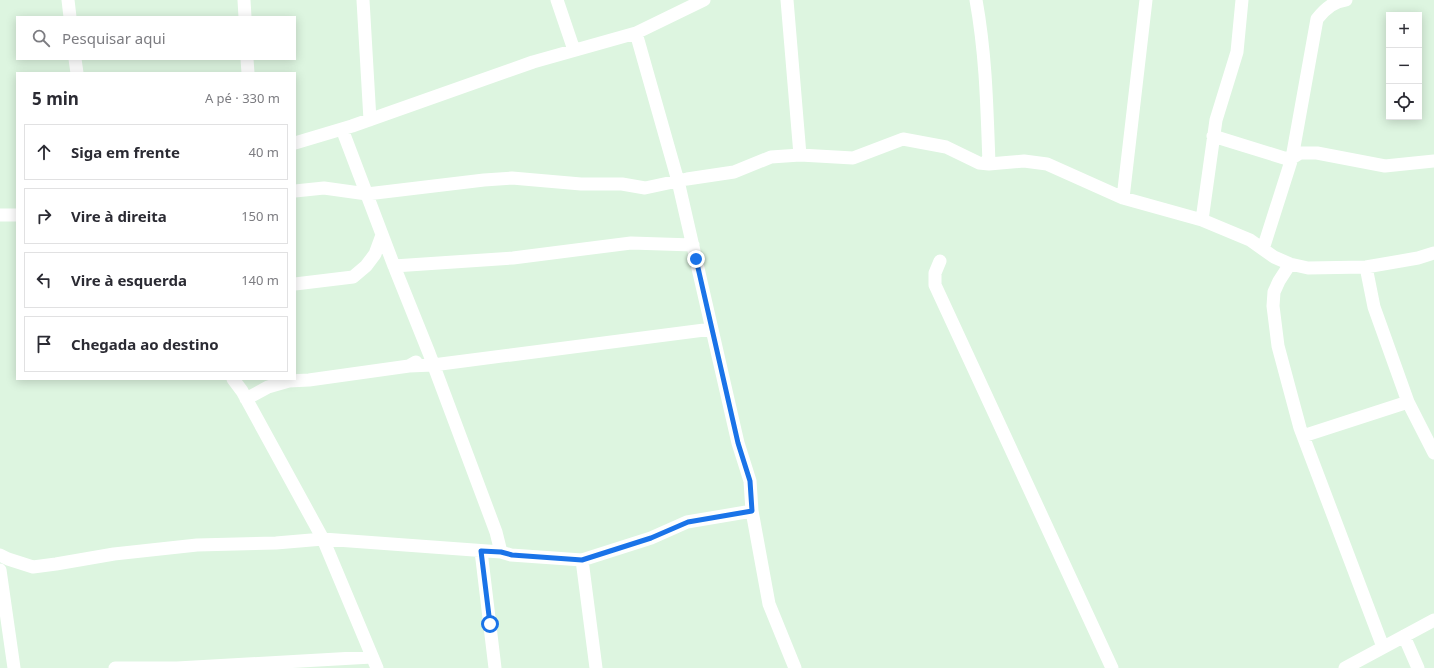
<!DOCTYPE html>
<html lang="pt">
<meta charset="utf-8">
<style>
:root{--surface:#fff;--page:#f2f2f3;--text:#2b2b33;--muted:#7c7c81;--line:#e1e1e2}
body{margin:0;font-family:"Noto Sans",sans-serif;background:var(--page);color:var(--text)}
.controls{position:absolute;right:12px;top:12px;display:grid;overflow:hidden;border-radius:0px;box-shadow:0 2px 10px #0003}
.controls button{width:36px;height:36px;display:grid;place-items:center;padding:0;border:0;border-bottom:1px solid var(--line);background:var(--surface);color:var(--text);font:20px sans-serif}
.stop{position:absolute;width:12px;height:12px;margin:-9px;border:3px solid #1a73e8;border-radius:50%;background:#fff}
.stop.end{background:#1a73e8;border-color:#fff;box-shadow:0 1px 4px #0008}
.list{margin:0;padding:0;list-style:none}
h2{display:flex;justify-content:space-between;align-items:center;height:52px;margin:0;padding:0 16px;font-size:17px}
h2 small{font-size:13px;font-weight:400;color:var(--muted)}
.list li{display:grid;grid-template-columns:26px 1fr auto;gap:12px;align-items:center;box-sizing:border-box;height:56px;margin:0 8px 8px;padding:0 8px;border:1px solid var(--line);border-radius:0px}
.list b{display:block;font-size:15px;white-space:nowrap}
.list em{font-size:13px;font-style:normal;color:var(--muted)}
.icon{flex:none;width:22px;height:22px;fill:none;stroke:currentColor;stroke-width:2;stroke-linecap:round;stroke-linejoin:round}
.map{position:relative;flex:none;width:1434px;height:668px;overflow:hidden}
.search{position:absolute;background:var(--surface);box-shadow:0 2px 10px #0003;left:16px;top:16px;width:280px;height:44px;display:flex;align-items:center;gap:10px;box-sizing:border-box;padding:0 14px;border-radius:0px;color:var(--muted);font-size:15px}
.panel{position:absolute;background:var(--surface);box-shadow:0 2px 10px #0003;left:16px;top:72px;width:280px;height:308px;border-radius:0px}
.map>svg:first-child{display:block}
</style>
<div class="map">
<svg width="1434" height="668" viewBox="0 0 1434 668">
<rect width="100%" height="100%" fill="#ddf5e0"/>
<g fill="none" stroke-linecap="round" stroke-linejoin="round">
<path stroke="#fff" stroke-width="13" d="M 68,0 L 70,17
M 244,0 L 245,17
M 363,0 L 370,120
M 557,0 L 574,50
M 787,0 L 800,155
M 976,0 C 986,55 987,109 989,164
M 636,33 L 678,181 L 738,443 L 750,481 L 752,511 L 769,604 L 795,668
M 75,59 L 77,73
M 247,59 L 248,73
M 342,129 L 394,266 L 429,353 L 496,532 L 501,552
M 1213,136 L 1284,158 L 1292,158 L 1300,153 L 1317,153 L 1385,166 L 1434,161
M 295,143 L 352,126 L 533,62 L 636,33 L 704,0
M 295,191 L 324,188 L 367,194 L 484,180 L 512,178 L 581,184 L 622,184 L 645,188 L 687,179 L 734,172 L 771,157 L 800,155 L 853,158 L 903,139 L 946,147 L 979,163 L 989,164 L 1024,161 L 1047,164 L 1123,198 L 1202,220 L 1250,240 L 1274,257 L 1290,264 L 1308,268 L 1366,267 L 1418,258 L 1434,253
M 1123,198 L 1146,0
M 0,215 L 17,215
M 1202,220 L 1216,120 L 1237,52 L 1242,0
M 1263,249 L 1292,158 L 1317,19 C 1324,10 1333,1 1346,0
M 940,261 L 935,273 L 935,285 L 1112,668
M 1290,264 L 1279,281 L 1274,292 L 1273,306 L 1278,346 L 1300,428 L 1383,647
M 394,266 L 513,258 L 631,243 L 693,245
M 1366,267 L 1374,307 L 1408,402 L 1434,453
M 295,284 L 353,277 L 366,266 L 375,254 L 382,235
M 409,366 L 433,365 L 712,329
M 233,379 L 242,391 L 323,539 L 377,668
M 246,399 L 268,387 L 289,381 L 309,380 L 409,366 L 416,362
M 1303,436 L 1408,402
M 481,551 L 495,668
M 0,555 L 8,559 L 33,567 L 56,564 L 114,554 L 197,545 L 276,543 L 323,539 L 501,552 L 511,555 L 582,560 L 651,538 L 687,522 L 752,511
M 582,560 L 596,668
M 0,570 L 14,668
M 1404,636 L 1418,668
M 115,668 L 177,668 L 372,657
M 1345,668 L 1434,620"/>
</g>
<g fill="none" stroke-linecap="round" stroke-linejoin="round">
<path stroke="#1a73e8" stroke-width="5" d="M 490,624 L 481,551 L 501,552 L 512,555 L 582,560 L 651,538 L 688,522 L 752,511 L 750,481 L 738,443 L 696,259"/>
</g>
</svg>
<div class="controls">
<button>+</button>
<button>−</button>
<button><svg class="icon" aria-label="locate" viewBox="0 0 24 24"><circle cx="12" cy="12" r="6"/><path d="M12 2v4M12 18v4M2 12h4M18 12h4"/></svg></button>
</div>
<div class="stop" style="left:490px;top:624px"></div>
<div class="stop end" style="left:696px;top:259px"></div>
<div class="search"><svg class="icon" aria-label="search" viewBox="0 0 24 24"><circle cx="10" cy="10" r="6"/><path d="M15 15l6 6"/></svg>Pesquisar aqui</div>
<section class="panel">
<h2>5 min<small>A pé · 330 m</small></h2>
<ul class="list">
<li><svg class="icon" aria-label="ahead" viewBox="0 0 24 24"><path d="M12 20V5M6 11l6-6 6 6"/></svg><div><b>Siga em frente</b></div><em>40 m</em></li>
<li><svg class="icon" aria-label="right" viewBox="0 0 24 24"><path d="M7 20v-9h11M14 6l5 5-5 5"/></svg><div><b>Vire à direita</b></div><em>150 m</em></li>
<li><svg class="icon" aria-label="left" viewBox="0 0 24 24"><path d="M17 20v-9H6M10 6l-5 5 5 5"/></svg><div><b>Vire à esquerda</b></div><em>140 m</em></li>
<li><svg class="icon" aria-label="arrive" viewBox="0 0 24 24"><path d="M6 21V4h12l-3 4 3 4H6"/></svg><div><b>Chegada ao destino</b></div></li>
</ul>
</section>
</div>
